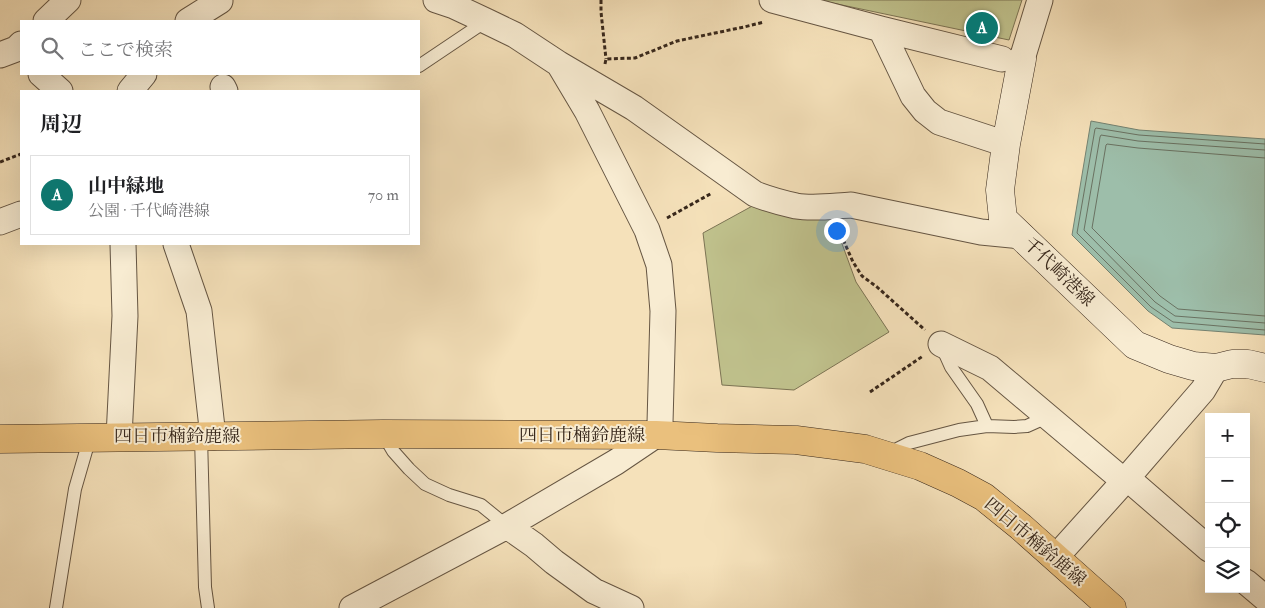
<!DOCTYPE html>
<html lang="ja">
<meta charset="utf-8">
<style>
:root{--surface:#fff;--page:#f6f6f6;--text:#202124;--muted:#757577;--line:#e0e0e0;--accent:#0f766e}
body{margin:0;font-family:"IM FELL Double Pica","Noto Serif JP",serif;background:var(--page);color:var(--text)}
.controls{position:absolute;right:15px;bottom:15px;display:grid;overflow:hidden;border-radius:0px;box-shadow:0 5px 20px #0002}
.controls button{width:45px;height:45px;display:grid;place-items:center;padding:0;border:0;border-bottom:1px solid var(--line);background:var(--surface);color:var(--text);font:25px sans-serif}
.you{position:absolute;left:836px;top:230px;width:18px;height:18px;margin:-12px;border:4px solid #fff;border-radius:50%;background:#1a73e8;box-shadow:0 0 0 8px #1a73e833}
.badge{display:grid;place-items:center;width:32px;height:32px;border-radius:50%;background:var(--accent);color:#fff;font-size:16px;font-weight:700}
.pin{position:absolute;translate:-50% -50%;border:2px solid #fff;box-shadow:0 1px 5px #0006}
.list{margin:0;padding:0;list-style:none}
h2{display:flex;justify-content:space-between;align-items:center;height:65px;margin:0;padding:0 20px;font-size:21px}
h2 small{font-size:16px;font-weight:400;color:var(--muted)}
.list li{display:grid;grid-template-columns:32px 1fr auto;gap:15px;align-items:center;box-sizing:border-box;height:80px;margin:0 10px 10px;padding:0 10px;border:1px solid var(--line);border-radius:0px}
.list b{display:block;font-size:19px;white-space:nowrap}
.list p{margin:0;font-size:16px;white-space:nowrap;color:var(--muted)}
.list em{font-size:16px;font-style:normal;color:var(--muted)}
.icon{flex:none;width:28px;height:28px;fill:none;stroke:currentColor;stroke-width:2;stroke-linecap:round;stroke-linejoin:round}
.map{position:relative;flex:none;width:1265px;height:608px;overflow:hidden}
.search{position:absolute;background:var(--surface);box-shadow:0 5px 20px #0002;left:20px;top:20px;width:400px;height:55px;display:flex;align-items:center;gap:12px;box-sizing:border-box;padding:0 18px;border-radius:0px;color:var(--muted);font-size:19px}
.panel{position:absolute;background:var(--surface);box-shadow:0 5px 20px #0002;left:20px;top:90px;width:400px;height:155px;border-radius:0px}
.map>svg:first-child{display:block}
</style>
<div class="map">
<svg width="1265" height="608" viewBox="0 0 1265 608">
<rect width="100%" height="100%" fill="#f5e1ba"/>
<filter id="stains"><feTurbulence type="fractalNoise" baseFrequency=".004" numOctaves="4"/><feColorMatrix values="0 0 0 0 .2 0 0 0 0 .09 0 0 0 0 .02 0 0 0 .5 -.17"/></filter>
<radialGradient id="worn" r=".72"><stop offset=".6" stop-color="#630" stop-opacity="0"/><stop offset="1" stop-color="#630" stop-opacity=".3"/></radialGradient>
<path fill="#c0c28d" stroke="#7c7454" d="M 818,0 L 1022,0 L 1009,40 Z
M 756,204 L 833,219 L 856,282 L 889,332 L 794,390 L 722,385 L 703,233 Z"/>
<path fill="#9dbeaa" stroke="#748271" d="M 1091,121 L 1139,130 L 1265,139 L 1265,335 L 1172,328 L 1148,311 L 1072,235 Z"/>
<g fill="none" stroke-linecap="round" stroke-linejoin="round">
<path stroke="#6a7262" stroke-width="1" d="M 1265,144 L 1139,135 L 1096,128 L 1095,129 L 1077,233 L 1151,307 L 1173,322 L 1265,330
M 1265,150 L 1138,141 L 1101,135 L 1100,137 L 1084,230 L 1155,302 L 1175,316 L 1265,323
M 1265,158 L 1138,148 L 1107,144 L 1106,145 L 1092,228 L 1160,296 L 1178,309 L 1265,316"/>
<g stroke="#665643" stroke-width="14">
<path id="lane" d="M 419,66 L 486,21
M 942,347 L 951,367 L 977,404 L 987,426
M 383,434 L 393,451 L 409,469 L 425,484 L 449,495 L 481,505 L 507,526
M 201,437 L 205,587 L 208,608
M 887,454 L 909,443 L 959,430 L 987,426 L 1014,427 L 1027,426 L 1047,417
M 56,608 L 75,489 L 90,437"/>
</g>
<g stroke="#665643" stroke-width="27">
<path id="street" d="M 436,0 L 454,6 L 486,21 L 515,35 L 559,64 L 634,108 L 755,194 C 768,199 782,203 796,206 C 814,209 833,206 851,205 L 981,232 L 1022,236
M 772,0 L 881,29 L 1002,59
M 46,21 L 68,0
M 188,21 L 220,1 L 219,0
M 881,29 L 913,96 L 925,111 L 939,122 L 1006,144
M 0,55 L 16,49 L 21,44
M 1022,59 L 1040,0
M 41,74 L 60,91
M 223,87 L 225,91
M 130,91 L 144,74
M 0,222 L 21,214
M 176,244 L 199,311 L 213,437
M 941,344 L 990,368 L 1124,481
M 119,437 L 125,316 L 123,244
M 1127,478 L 1209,549
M 507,526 L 534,545 L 554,562 L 594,591 L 631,608
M 1055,558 L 1127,478 L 1203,390 L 1216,368
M 1246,582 L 1265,598
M 352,608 L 507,526 L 616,462 L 656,435 L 660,423 L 663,311 L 659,265 L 647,230 L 587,111 L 559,64"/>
</g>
<g stroke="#37271b" stroke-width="29">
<path id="secondary" d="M 1022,59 L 1006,144 L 1000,190 L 1003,219 L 1135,345 L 1169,359 L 1193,366 L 1216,368 L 1232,364 L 1248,364 L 1265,368"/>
</g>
<g stroke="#37271b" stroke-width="29">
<path id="primary" d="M 0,439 L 383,434 L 656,435 L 717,438 L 796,440 L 865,449 L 920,466 L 958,483 L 984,497 L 1021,527 L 1112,608"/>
</g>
<path stroke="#37271b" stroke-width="3" stroke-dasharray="4 2.5" stroke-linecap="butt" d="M 601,0 L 601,12 L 606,59
M 605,64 L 606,59 L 635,58 L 677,41 L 744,27 L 764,22
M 0,162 L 21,154
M 667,218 L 712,193
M 838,228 L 853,262 L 862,276 L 877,287 L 925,330
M 870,392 L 923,356"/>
<use href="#lane" stroke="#f8ecd2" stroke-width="12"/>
<use href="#street" stroke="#f8ecd2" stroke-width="25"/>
<use href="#secondary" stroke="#f8ecd2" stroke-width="28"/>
<use href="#primary" stroke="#eac07d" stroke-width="28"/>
</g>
<g text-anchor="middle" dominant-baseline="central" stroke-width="4" stroke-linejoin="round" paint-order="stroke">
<g font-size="18" fill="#37271b" stroke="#f8ecd2">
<text transform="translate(1059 272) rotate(44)">千代崎港線</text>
<text x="582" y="435">四日市楠鈴鹿線</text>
<text x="177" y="436">四日市楠鈴鹿線</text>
<text transform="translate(1035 542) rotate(40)">四日市楠鈴鹿線</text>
</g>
</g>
<rect width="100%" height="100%" filter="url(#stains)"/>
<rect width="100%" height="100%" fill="url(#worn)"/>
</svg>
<div class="controls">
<button>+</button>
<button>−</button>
<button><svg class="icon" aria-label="locate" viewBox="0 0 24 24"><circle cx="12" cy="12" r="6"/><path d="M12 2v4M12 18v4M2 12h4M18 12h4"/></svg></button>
<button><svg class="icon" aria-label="layers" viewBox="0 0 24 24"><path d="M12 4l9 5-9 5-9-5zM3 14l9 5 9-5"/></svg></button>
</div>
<div class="you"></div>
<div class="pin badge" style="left:982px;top:28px">A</div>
<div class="search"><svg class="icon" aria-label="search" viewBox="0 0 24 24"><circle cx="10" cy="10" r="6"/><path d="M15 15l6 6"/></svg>ここで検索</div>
<section class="panel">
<h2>周辺<small></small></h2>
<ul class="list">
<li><span class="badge">A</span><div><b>山中緑地</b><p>公園 · 千代崎港線</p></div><em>70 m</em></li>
</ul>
</section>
</div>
